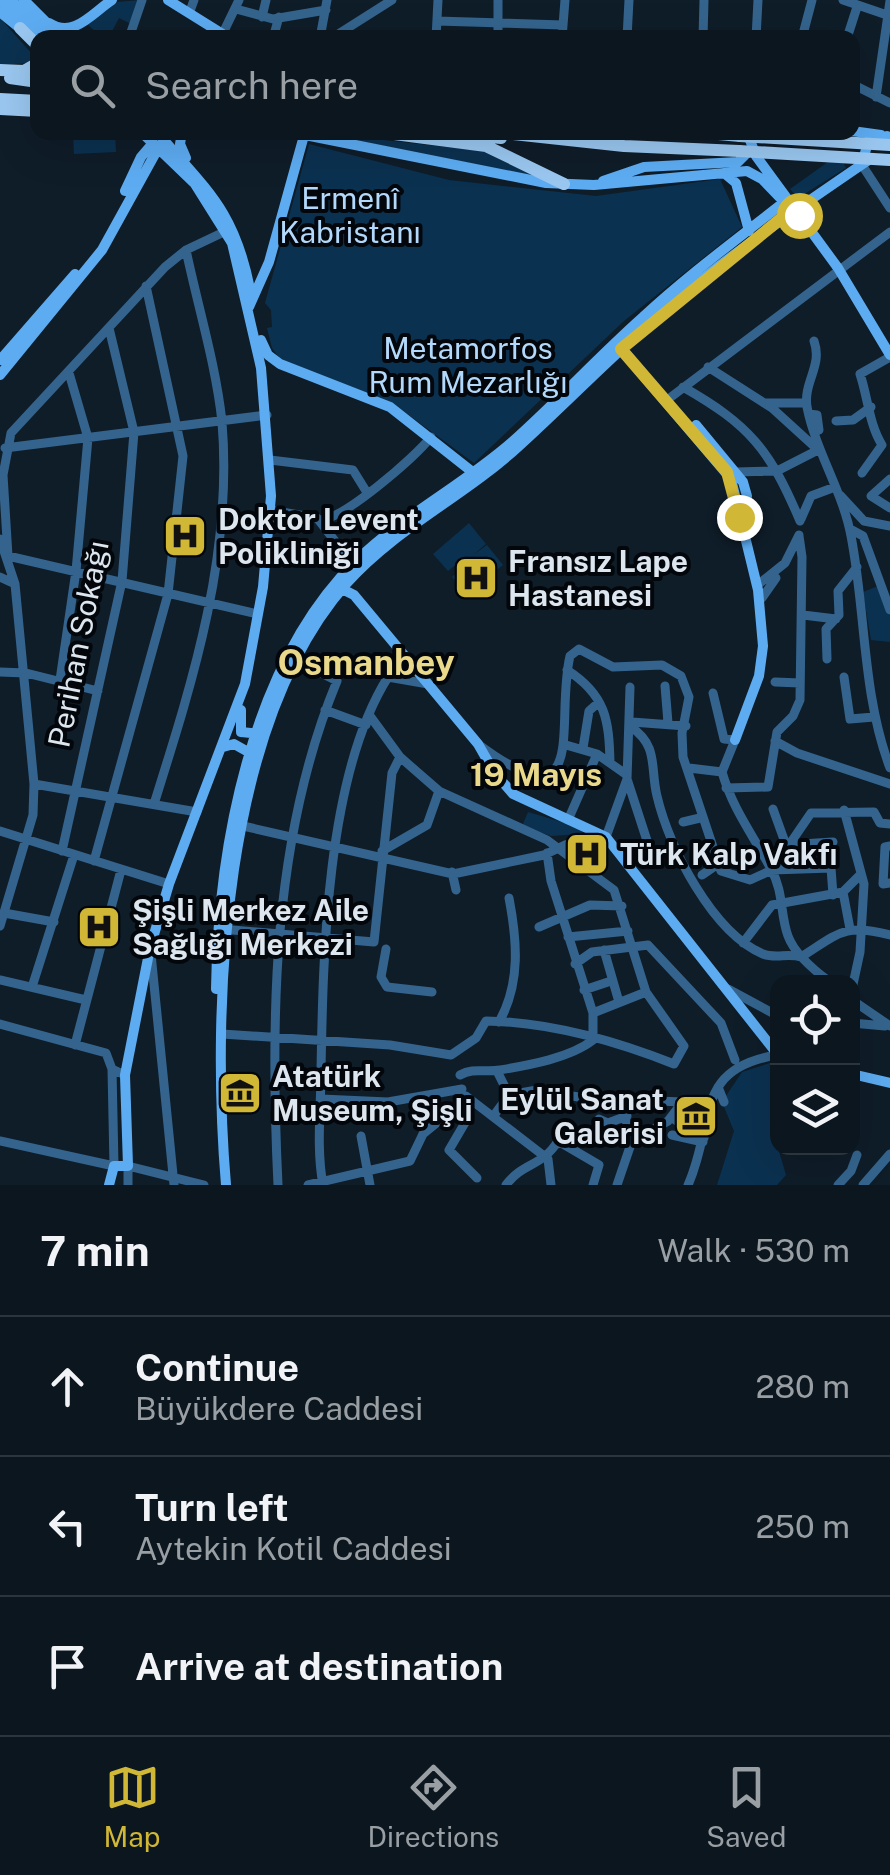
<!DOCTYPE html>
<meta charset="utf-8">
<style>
:root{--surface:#0b161f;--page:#141f28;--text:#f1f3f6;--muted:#9a9fa4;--line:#2b353d;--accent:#d1b736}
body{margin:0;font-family:"Public Sans",sans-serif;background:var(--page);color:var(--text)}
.controls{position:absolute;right:30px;bottom:30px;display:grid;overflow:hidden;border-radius:20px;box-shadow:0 10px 40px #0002}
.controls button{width:90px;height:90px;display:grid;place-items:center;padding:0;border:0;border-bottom:2px solid var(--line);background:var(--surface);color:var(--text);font:50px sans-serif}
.stop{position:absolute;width:30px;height:30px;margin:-22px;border:8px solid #d1b736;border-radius:50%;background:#fff}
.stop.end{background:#d1b736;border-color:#fff;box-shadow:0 2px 10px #0008}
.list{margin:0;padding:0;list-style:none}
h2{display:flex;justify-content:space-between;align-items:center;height:130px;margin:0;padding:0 40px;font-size:42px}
h2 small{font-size:32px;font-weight:400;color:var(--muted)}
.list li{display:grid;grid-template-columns:65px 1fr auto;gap:30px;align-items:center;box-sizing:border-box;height:140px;padding:0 40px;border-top:2px solid var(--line)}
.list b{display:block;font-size:38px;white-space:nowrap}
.list p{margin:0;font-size:32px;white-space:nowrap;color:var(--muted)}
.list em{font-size:32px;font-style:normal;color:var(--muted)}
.icon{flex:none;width:55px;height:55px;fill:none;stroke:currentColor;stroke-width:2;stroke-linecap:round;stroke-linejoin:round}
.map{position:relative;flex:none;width:890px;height:1185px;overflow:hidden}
.search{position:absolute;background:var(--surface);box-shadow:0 10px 40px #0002;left:30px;right:30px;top:30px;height:110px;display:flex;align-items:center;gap:25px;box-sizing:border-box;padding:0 35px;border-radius:20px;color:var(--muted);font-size:38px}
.sheet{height:550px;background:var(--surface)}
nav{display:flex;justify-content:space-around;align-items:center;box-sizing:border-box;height:140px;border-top:2px solid var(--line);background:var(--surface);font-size:28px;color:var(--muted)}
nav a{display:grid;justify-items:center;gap:5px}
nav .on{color:var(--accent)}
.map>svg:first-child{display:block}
</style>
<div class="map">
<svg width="890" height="1185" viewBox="0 0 890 1185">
<rect width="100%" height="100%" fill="#0f1d29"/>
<path fill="#0b3150" d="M 140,0 L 133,25 L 119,18 L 109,37 L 102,37 L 87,24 L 118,2 Z
M 0,18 L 33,55 L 30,63 L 0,65 Z
M 73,133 L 115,133 L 116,152 L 74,154 Z
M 320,133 L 483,151 L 534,176 L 527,175 Z
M 309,144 L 449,180 L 596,196 L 720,179 L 742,227 L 624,321 L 474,463 L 391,402 L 280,359 L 272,348 L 267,328 L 272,327 L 271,310 L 265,303 Z
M 839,154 L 846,168 L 798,198 L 790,189 Z
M 469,523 L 486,544 L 473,555 L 487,545 L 503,565 L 486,578 L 472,563 L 482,580 L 466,594 L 452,577 L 468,563 L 463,559 L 448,571 L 433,554 Z
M 878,586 L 890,616 L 890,642 L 871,640 L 863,592 Z
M 528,812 L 582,828 L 582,834 L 551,836 L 522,826 Z
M 773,1062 L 777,1063 L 778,1148 L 786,1175 L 777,1185 L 717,1185 L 734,1131 L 722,1102 L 742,1072 Z"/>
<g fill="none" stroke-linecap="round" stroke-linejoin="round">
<path stroke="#34648d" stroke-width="9" d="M 843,0 L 887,15
M 236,9 L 273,19 L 326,10
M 190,11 L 194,0
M 262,17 L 266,0
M 437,21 L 563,25
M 223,33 L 239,0
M 129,38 L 142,0
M 273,38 L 279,17
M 320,38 L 327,0
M 332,38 L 392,0
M 436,38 L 438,0
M 498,38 L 498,0
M 562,38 L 565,0
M 627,38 L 629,0
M 703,38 L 704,0
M 756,38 L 758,0
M 802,38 L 812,0
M 847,38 L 857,7
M 852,84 L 890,103
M 876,97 L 890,1
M 862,165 L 890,208
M 226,231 L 186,250 L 165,267 L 11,433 L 3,475 L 8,556 L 258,614
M 814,341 C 823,366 803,382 807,407 C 816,452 843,492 851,536 C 866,613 862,694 890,768
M 708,367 L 772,408 L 817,449
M 683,387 C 750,425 770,450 800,521
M 671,397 L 890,232
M 764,403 L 806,403
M 809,414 L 817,415 L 819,430
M 836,421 L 853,420 L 871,407
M 5,448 L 267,415
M 270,460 L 353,470 L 366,491
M 736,472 L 777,471 L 818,450
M 862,473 L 882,445 C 869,424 868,398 860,374 L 890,357
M 890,479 L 871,496 L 890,508
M 840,495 L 864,521 L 890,526
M 270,510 L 317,518 L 353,564
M 801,519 L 811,496 L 835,487
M 320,520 C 344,519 414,458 431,437
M 850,529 L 863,536 L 890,610
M 0,539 L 15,584 L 34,784 L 33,815 L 0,926
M 0,577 L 15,584
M 760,583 L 785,563 L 799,535
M 762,598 L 776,578
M 803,615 L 836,619
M 827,659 L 826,629 L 839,615 L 838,591 L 857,567
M 567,670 C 606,695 609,720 610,763
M 0,672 L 26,673 L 98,691
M 844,677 L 850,719 L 874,717
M 60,680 L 76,571 L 88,438 L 69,373
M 775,682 L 800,683
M 665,686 L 668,723
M 713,693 L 724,739 L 735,740 L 722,772 C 733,810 753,835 771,869 C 784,892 780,915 788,936 C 795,955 815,971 830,982
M 325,710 L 366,725
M 632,722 L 686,726
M 631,727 C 659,746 650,768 657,796 C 669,848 713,933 763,954 C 775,959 788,953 801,957
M 775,741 L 797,753 L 890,784
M 478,744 C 592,829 554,723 570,656 L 579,649 L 613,667 L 662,665 L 681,676 L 689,697 L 682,733 L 683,757 L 721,871 L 750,880 L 772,870 L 831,868 L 833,895
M 566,745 L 597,754 L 627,775
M 583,748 L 589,711 L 599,702
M 689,768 L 722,772
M 627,779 L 652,856
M 34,784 L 197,812
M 726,788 L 768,787 L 777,732 L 793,716 L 800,700 L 802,557 L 799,536
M 154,804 C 193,680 233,555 222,422 C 216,365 198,307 186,250
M 773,809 L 786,845
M 844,810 L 864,884 L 860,952 L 852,989
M 568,820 L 597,754
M 683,822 L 700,818
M 243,826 L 453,874 L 544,855 L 565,845 L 603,837
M 0,831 L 169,884
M 606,837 L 627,779 L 630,687
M 786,845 L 833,842
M 890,846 L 885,847 L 883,884 L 890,883
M 62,851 L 122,581 L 134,432 L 109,328
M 382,851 L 427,825 L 439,791
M 547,853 L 551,881 L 593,1013 L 593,1040
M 94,861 L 168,594 L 183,456 L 146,286
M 772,870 L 811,813 L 874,812 L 880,823 L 890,824
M 452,872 L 456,890
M 702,875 L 718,864
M 843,892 L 850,929
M 4,913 L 54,922
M 539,927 L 590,905 L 622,906
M 221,929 L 374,942 L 392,773 L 400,757
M 568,937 L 628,931
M 743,943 L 772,905 L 843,892 L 861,874
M 386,949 L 381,977 L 387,987 L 432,992
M 604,950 L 619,1002
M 151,954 L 174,1185
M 801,957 C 839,933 844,923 890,935
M 575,964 L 592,952 L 648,945 L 721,1023 L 735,1060
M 0,980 L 86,1000
M 32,987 L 74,855
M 728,989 L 778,1016
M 584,990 L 608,982
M 852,1000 L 890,1026
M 593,1013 L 646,992
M 499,1022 C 521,983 517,940 509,898
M 852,1023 L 885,1026
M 0,1024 L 106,1053 L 112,1069 L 125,1075
M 222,1034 L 390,1045 L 451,1055 L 476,1038 L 486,1021 C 549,1022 616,1041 674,1064 L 684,1046 L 646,992 L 614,890 L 547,840 L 439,791 L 400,757 L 370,716
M 75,1045 L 121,870
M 497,1071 L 509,1095
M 460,1075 C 474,1067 485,1073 500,1070 C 529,1065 570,1058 593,1040
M 718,1087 L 724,1102
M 466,1096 L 548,1159 L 551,1185
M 321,1099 L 388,1102 L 462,1089
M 452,1110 L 466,1121 L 449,1150 L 477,1178
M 495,1114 L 509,1095 L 537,1090 L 584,1098 L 707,1103
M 672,1118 L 704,1138
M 599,1119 L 608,1123 L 627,1116
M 672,1135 L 703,1142
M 361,1136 L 370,1185
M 0,1141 L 114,1166 L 112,1069
M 632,1141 L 668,1121 L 681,1104
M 128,1185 L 128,1166 L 204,1185
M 278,1185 C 270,1018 272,838 337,681 L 296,660
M 308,1185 L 410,1161 L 423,1134 L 467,1098
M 323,1185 C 316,1147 321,1109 321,1071 C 323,956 326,775 388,677 L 428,684
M 506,1185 C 523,1162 542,1167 558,1141 L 599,1165 L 593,1185
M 617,1185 L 632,1141 L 623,1110 L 636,1099
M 688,1185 C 716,1123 692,1069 777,1055
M 838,1185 L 851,1171 L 857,1155
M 863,1185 L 890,1154"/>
<path stroke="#5dacf2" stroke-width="10" d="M 0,0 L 41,38
M 11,0 L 53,38
M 24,0 L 62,38
M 168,0 L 229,38
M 0,12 L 22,30
M 49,23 C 74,39 92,13 112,0
M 852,131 L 881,135
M 157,132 C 207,191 234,209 250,289
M 182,132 L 180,144 L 186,158
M 290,132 L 546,183 L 594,185 L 747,171 L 762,179 L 788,206
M 747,132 L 756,156 L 838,268 L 890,355
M 862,164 L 868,142 L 887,136
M 724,173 L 736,183 L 749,231
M 603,181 L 644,167 L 738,162 L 751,149
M 125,191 L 141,157 L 153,143
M 249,307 L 269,262 L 305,132
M 261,340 L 268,355 L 280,364 L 390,407 L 475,474
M 619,347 L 731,479 L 758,590 L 763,646 L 759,676 L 735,740
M 0,360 L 75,274
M 0,375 L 102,250 L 160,145
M 696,425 L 743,482 L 747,496 L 744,520
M 342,589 L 354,595 L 478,744 L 494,772 L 513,794 L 606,837 L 778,1055
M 241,710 L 241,732 L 260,734
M 223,747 L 234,744 L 250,753
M 216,989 C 218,848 251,664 356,561 C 402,516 463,485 512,442 C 557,402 598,357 643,317 C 687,276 736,240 783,203
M 852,1074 L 890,1083
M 109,1185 L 114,1166 L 128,1166 L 125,1075 L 150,948 L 169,884 L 245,684 L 263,587 L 271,496 L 261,368 L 232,243 L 195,184 L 141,132
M 226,1185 C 211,1005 222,724 347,583 C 396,528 465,496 519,446 C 575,395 627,340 686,292 C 745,244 807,202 870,159"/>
<path stroke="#9ac7f0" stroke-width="12" d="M 20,28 L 38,46
M 0,70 L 24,71 L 38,63
M 10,78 L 38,82
M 0,99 L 38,101
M 0,109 L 38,111
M 379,132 L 486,146 L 564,184
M 439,132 L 501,138
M 494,132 L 624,146 L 739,151
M 697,132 L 740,136"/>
<path stroke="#9ac7f0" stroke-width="12" d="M 740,136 L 890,145
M 739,151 L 890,160"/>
</g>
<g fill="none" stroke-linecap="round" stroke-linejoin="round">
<path stroke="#d1b736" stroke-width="12" d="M 739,517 L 727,472 L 621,349 L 794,208 L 799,215"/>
</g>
<defs>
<g id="hospital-square" transform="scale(2.25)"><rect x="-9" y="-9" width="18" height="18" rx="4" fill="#d1b736" stroke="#03070b"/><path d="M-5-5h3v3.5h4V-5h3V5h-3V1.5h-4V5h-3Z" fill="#111"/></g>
<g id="museum-square" transform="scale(2.25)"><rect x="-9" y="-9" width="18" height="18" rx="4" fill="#d1b736" stroke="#03070b"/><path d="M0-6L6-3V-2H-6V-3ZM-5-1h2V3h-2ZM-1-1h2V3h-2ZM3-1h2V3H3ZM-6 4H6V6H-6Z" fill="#111"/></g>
</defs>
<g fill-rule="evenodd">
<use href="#hospital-square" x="185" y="536"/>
<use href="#hospital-square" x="476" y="578"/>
<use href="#hospital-square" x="587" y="854"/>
<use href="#hospital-square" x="99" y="927"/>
<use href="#museum-square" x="240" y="1093"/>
<use href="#museum-square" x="696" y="1116"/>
</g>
<g text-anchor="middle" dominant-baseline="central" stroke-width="8" stroke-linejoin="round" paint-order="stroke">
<g font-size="30" fill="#b2d8fb" stroke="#03070b">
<text x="350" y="198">Ermenî<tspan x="350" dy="34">Kabristanı</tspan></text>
<text x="468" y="348">Metamorfos<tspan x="468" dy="34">Rum Mezarlığı</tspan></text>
</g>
<g font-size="30" font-weight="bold" fill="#dde6ef" stroke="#03070b" text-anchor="start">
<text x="218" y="519">Doktor Levent<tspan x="218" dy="34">Polikliniği</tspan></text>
<text x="508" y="561">Fransız Lape<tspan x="508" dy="34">Hastanesi</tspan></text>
<text x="620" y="854">Türk Kalp Vakfı</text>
<text x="132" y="910">Şişli Merkez Aile<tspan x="132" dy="34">Sağlığı Merkezi</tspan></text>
<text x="272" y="1076">Atatürk<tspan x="272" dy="34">Museum, Şişli</tspan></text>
<text x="664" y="1099" text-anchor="end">Eylül Sanat<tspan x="664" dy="34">Galerisi</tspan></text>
</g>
<g font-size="30" fill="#dde6ef" stroke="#03070b">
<text transform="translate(78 644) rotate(-79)">Perihan Sokağı</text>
</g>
<g font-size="32" font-weight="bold" fill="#ead98a" stroke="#03070b">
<text x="536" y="774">19 Mayıs</text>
</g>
<g font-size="35" font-weight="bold" fill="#ead98a" stroke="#03070b">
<text x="366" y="662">Osmanbey</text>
</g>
</g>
</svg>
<div class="controls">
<button><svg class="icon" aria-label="locate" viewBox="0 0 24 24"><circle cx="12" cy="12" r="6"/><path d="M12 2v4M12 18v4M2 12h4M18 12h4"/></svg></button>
<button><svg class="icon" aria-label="layers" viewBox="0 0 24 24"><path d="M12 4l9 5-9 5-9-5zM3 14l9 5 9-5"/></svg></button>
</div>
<div class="stop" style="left:799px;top:215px"></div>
<div class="stop end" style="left:739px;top:517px"></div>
<div class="search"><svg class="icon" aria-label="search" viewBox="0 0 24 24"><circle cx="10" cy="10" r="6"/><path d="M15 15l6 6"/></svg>Search here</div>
</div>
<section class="sheet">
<h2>7 min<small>Walk · 530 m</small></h2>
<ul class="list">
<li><svg class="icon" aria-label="ahead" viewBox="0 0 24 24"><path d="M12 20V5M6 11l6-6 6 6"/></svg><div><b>Continue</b><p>Büyükdere Caddesi</p></div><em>280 m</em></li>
<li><svg class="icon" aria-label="left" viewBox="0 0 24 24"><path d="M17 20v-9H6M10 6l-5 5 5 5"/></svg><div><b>Turn left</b><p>Aytekin Kotil Caddesi</p></div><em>250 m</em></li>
<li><svg class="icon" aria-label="arrive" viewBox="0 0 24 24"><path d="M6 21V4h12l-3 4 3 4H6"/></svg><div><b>Arrive at destination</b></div></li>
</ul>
</section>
<nav>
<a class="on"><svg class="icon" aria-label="map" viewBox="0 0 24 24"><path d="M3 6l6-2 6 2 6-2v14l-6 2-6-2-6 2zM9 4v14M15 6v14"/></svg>Map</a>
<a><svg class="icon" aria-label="directions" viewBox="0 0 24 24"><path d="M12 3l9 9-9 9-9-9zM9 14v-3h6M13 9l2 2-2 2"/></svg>Directions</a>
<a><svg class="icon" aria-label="saved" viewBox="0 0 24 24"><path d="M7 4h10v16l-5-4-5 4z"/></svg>Saved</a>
</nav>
